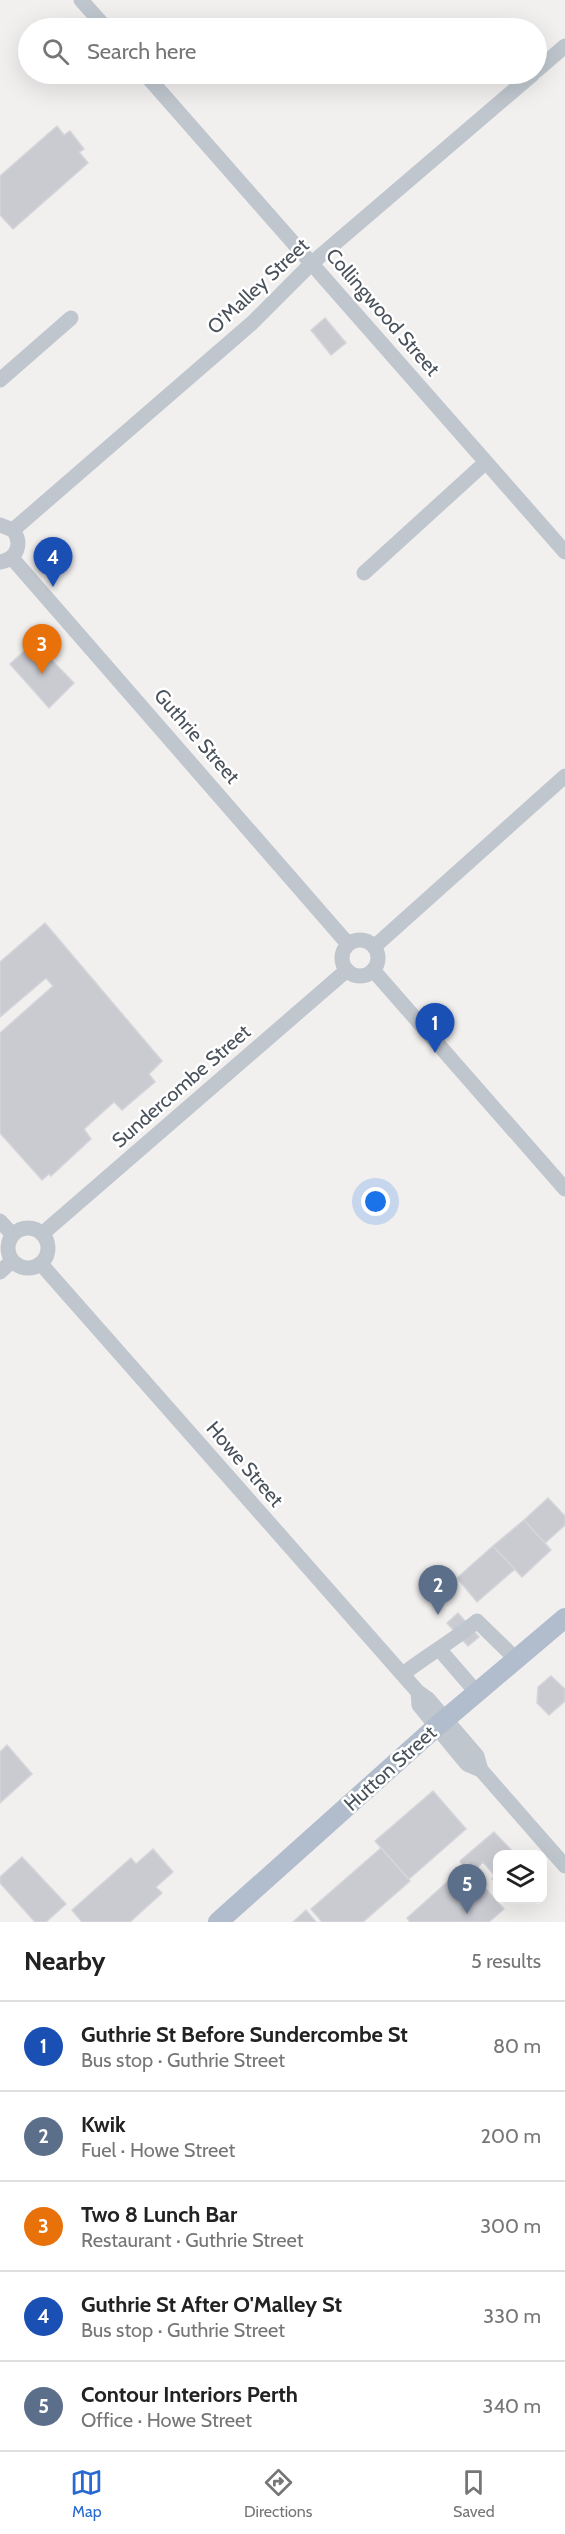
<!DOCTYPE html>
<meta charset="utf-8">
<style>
:root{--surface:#fff;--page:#f2f2f2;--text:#222;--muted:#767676;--line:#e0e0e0;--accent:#286ad2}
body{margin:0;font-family:Cabin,sans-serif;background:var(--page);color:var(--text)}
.controls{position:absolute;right:18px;bottom:18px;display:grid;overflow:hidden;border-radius:12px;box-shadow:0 6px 24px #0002}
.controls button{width:54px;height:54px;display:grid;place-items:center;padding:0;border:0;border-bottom:2px solid var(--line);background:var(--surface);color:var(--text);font:30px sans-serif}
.you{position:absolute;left:376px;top:1202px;width:21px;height:21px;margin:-15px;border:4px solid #fff;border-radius:50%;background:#1a73e8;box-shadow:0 0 0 9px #1a73e833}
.badge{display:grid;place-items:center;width:39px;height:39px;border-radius:50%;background:var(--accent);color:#fff;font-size:20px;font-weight:700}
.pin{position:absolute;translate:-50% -50px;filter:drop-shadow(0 2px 3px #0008)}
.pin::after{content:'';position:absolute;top:32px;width:21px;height:18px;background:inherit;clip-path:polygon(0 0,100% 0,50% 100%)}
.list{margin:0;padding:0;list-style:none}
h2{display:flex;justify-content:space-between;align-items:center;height:78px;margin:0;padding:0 24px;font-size:26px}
h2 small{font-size:20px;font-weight:400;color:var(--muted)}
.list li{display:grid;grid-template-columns:39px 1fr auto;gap:18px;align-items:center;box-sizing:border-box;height:90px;padding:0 24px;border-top:2px solid var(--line)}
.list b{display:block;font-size:22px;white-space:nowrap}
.list p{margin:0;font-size:20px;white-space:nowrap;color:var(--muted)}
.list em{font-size:20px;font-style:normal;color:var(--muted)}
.icon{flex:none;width:33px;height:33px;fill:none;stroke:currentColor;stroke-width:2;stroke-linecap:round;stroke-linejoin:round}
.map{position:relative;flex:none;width:565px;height:1922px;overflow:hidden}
.search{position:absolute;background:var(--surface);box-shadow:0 6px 24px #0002;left:18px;right:18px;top:18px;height:66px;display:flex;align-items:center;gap:15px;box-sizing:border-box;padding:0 21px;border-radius:33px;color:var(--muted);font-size:22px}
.sheet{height:528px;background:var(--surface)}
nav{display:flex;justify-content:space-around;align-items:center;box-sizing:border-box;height:84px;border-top:2px solid var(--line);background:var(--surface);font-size:16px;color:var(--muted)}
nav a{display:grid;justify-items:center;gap:3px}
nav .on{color:var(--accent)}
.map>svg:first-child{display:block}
</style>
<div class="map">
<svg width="565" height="1922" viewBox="0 0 565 1922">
<rect width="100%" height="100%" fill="#f2efef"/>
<path fill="#cacbd1" stroke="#d4d5da" stroke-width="1.5" d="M 57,126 L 64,135 L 70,131 L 84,149 L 79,152 L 88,163 L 13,229 L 0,215 L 0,176 Z
M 325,318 L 346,343 L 331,355 L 311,330 Z
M 34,642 L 74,683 L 49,708 L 10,664 Z
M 45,923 L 162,1061 L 149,1074 L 155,1082 L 122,1110 L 114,1102 L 84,1129 L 91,1139 L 51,1176 L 49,1174 L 42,1180 L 0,1133 L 0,1033 L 53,986 L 46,978 L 0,1017 L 0,962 Z
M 548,1498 L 565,1516 L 565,1525 L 545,1543 L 524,1520 Z
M 524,1520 L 551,1550 L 522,1577 L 493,1546 Z
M 493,1546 L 515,1569 L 477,1602 L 457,1578 Z
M 458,1613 L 479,1637 L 468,1646 L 447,1623 Z
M 551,1676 L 565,1689 L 565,1701 L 549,1715 L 537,1703 L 538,1687 Z
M 7,1745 L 32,1774 L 0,1803 L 0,1752 Z
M 433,1791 L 466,1829 L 409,1879 L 375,1841 Z
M 494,1832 L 515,1854 L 498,1854 L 496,1882 L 492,1879 L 495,1876 L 483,1862 L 474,1871 L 467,1862 L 463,1866 L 460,1861 Z
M 381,1848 L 410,1881 L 363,1922 L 322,1922 L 311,1909 Z
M 153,1849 L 173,1872 L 156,1887 L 162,1893 L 130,1922 L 82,1922 L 72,1910 L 131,1858 L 136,1864 Z
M 22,1857 L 66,1904 L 46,1922 L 35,1922 L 0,1883 L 0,1877 Z
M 465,1866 L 504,1909 L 489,1922 L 410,1922 L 407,1918 Z
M 306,1910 L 316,1922 L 293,1922 Z"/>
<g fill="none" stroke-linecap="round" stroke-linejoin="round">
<path stroke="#bfc6cd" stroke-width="15" d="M 81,0 L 106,28
M 536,71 L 565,46
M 145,74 L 565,552
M 0,380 L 71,318
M 0,525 L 13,530 C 23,544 17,559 0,562
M 13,530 L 252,323 L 312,263 L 533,74
M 12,558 L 348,944
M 364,573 L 486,462
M342 958a18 18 0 1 1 36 0a18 18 0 1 1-36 0Z
M 374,947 L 565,776
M 373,970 L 565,1189
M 0,1221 L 13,1235
M8 1248a20 20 0 1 1 40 0a20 20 0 1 1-40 0Z
M 42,1234 L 347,970
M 41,1264 L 418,1692 L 428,1699 L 477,1756 L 481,1770 L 565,1866
M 0,1272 L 12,1261
M 439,1649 L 477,1693
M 403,1674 C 427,1655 453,1641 477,1621 L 517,1660
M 418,1692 L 419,1705 L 452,1746 L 467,1764 L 481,1770"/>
<path stroke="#b1bdcc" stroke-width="20" d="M 218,1922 L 436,1727 L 565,1618"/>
</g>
<g text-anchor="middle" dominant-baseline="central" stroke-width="5" stroke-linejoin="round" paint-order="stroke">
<g font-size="20" fill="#49515b" stroke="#fff">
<text transform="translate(258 286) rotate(-43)">O'Malley Street</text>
<text transform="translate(383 312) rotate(49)">Collingwood Street</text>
<text transform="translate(197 736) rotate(49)">Guthrie Street</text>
<text transform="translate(181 1086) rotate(-41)">Sundercombe Street</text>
<text transform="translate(245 1464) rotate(49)">Howe Street</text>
<text transform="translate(390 1768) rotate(-42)">Hutton Street</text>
</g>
</g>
</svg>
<div class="controls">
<button><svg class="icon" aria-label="layers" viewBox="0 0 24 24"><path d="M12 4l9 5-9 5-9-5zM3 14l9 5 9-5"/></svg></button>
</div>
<div class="you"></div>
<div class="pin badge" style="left:435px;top:1053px;background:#1a4fb4">1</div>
<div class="pin badge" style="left:438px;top:1615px;background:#5c6f8a">2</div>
<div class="pin badge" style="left:42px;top:674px;background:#e8710a">3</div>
<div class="pin badge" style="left:53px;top:587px;background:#1a4fb4">4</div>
<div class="pin badge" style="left:467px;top:1914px;background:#5c6f8a">5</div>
<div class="search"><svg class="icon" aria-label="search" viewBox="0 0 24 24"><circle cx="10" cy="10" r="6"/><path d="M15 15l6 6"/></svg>Search here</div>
</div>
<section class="sheet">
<h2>Nearby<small>5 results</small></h2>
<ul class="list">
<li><span class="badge" style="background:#1a4fb4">1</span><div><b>Guthrie St Before Sundercombe St</b><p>Bus stop · Guthrie Street</p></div><em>80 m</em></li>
<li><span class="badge" style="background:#5c6f8a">2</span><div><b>Kwik</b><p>Fuel · Howe Street</p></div><em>200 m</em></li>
<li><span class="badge" style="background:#e8710a">3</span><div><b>Two 8 Lunch Bar</b><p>Restaurant · Guthrie Street</p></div><em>300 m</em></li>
<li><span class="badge" style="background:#1a4fb4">4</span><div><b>Guthrie St After O'Malley St</b><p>Bus stop · Guthrie Street</p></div><em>330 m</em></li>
<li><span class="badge" style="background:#5c6f8a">5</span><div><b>Contour Interiors Perth</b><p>Office · Howe Street</p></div><em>340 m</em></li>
</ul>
</section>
<nav>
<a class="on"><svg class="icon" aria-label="map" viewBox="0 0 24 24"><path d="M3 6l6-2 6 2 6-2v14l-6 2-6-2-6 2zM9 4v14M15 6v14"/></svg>Map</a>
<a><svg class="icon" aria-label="directions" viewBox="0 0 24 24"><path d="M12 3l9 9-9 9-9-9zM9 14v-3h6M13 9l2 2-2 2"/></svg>Directions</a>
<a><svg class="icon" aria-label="saved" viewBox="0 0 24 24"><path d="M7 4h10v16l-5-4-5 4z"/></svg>Saved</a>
</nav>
